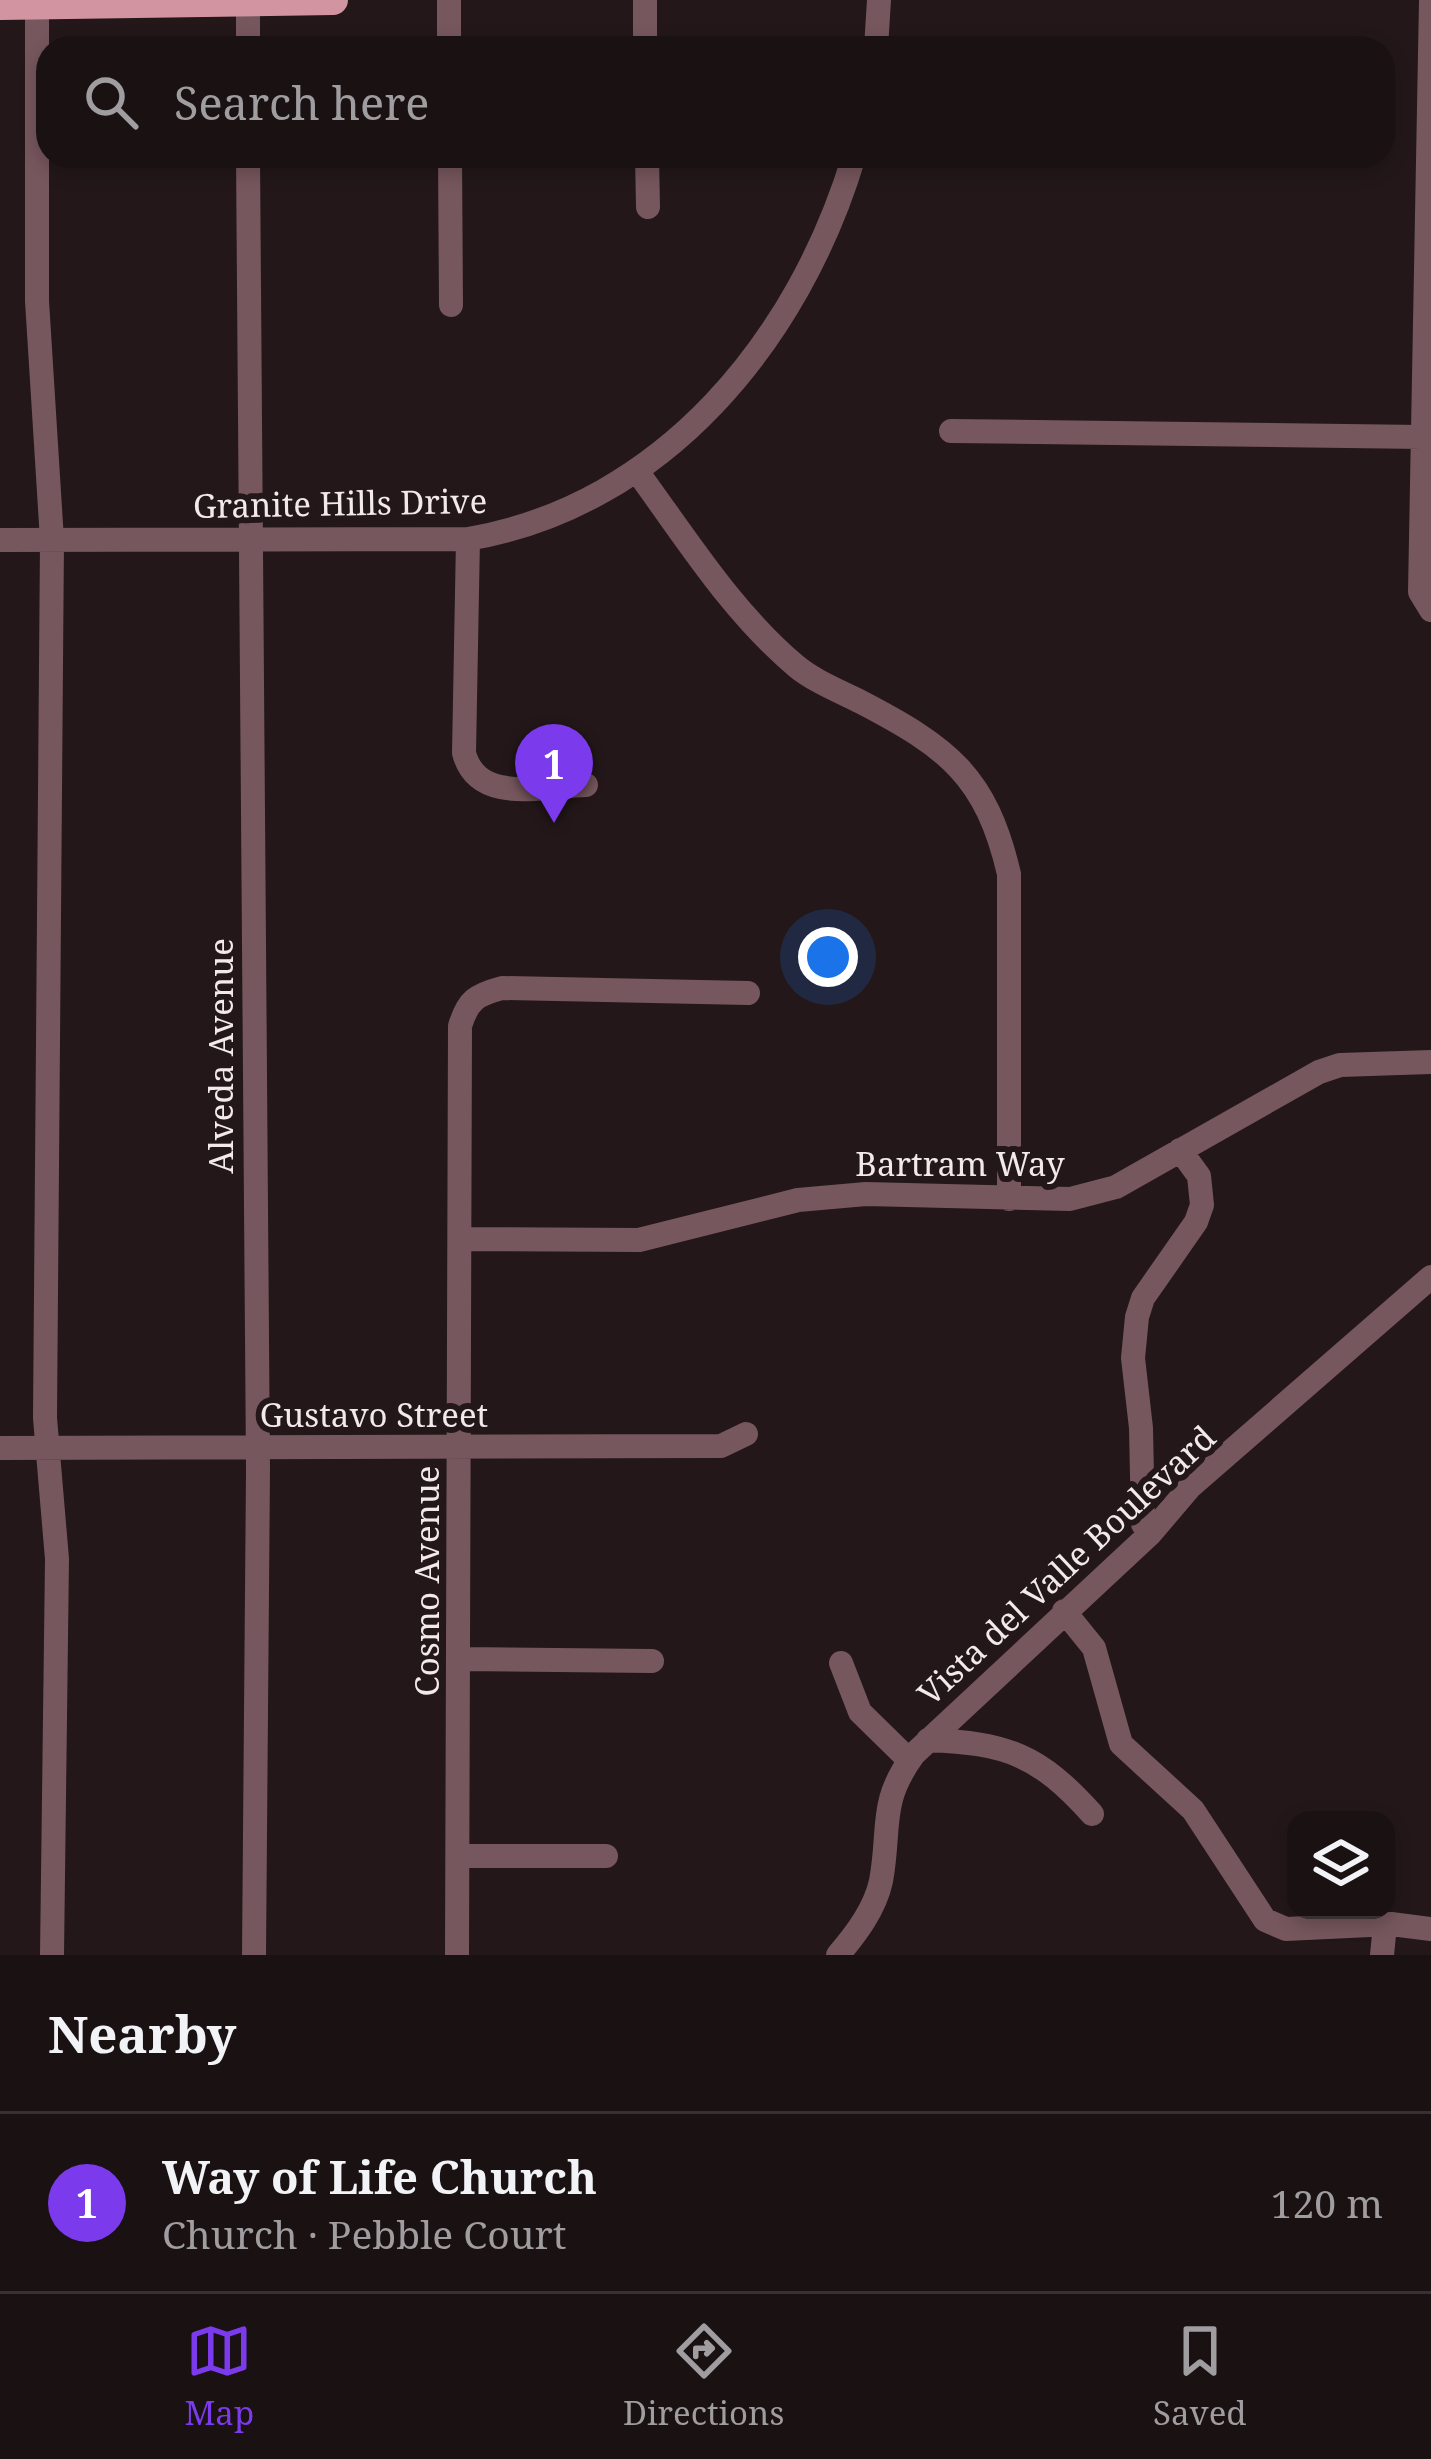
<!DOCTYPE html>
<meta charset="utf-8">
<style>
:root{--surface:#1a1113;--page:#271f21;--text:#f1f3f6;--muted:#9f9da0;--line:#383133;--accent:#7c3aed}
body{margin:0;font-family:"Noto Serif",serif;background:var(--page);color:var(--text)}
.controls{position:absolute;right:36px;bottom:36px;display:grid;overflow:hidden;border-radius:24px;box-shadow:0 6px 18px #0003}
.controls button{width:108px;height:108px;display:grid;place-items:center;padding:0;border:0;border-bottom:3px solid var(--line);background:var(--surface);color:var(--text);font:60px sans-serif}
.you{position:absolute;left:828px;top:957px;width:42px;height:42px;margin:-30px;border:9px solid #fff;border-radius:50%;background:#1a73e8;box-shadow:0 0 0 18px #1a73e833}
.badge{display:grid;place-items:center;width:78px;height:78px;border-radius:50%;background:var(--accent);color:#fff;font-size:39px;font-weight:700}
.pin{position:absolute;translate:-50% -99px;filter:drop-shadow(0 3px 6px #0008)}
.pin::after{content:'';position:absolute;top:63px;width:42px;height:36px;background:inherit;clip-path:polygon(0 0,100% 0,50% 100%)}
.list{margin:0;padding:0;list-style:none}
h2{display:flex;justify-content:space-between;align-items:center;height:156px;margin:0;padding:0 48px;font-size:51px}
h2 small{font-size:39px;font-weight:400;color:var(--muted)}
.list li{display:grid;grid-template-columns:78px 1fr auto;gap:36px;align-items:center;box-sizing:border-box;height:180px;padding:0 48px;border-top:3px solid var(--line)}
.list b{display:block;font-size:45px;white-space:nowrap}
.list p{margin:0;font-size:39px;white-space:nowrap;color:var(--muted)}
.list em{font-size:39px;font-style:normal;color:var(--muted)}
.icon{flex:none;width:66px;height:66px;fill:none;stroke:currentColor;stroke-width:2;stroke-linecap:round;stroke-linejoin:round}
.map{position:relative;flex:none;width:1431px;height:1955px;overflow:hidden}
.search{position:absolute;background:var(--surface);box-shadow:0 6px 18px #0003;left:36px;right:36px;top:36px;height:132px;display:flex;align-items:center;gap:30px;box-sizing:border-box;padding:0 42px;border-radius:36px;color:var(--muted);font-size:45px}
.sheet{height:336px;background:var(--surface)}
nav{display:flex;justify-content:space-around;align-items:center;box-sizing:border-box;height:168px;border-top:3px solid var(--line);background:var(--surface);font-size:33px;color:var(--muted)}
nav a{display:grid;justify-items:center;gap:6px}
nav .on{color:var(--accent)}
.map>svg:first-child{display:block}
</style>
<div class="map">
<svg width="1431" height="1955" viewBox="0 0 1431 1955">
<rect width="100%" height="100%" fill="#231719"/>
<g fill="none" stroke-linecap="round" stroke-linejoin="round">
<path stroke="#76575d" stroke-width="24" d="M 37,0 L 37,301 L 52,540 L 45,1418 L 57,1559 L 52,1955
M 449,0 L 449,48
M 645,0 L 645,48
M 1431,0 L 1420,592 L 1431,610
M 248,48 L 248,0
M 876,48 L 879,0
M 248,156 L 258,1469 L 254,1955
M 450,156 L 451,305
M 647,156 L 648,207
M 951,431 L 1422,437
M 639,474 C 688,541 732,612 796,666 C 814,681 839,691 861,702 C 947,747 986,775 1009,874 L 1009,1199
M 468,539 L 464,753 C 478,805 542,786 586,785
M 0,540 L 468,539 C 663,506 799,340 854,156
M 461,1239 L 639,1240 L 798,1200 L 866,1194 L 1070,1199 L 1116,1187 L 1319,1072 L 1340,1065 L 1431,1062
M 0,1448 L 721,1446 L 746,1434
M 1150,1534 L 1143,1524 L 1141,1428 L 1133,1358 L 1137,1317 L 1143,1298 L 1196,1222 L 1202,1205 L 1199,1176 L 1180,1150
M 1064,1611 L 1094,1648 L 1121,1744 L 1193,1810 L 1265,1920 L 1286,1929 L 1391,1924 L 1431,1929
M 461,1659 L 652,1661
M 841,1663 L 860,1712 L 909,1760
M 928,1740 C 1007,1743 1039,1755 1092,1814
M 458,1856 L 606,1856
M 457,1955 L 460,1026 C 468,1000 476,995 502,988 L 748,993
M 838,1955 C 856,1934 875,1909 881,1881 C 891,1827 878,1803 914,1754 L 1150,1534 L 1190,1487 L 1431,1277
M 1382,1955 L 1385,1925"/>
<path stroke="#d394a1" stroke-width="30" d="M 0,5 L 333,0"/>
</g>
<g text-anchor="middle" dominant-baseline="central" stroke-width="12" stroke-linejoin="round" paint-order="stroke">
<g font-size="33" fill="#f2e9eb" stroke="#231719">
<text transform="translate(340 503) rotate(-1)">Granite Hills Drive</text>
<text transform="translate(220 1056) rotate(-90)">Alveda Avenue</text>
<text x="960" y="1163">Bartram Way</text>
<text x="374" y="1414">Gustavo Street</text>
<text transform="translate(1066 1565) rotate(-43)">Vista del Valle Boulevard</text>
<text transform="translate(426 1581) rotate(-90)">Cosmo Avenue</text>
</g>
</g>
</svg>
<div class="controls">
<button><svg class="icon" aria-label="layers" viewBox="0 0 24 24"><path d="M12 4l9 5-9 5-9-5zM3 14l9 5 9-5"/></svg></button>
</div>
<div class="you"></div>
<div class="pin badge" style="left:554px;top:823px">1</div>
<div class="search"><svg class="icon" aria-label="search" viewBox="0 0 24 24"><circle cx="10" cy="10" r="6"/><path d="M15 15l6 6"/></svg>Search here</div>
</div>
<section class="sheet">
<h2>Nearby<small></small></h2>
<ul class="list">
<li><span class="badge">1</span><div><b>Way of Life Church</b><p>Church · Pebble Court</p></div><em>120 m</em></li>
</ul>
</section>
<nav>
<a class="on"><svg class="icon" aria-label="map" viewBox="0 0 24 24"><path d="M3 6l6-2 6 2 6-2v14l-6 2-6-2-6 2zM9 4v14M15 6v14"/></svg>Map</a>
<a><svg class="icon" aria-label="directions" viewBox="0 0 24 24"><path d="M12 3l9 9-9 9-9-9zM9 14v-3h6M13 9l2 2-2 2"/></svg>Directions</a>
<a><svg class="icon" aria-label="saved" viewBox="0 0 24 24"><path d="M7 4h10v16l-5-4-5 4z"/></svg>Saved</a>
</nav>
